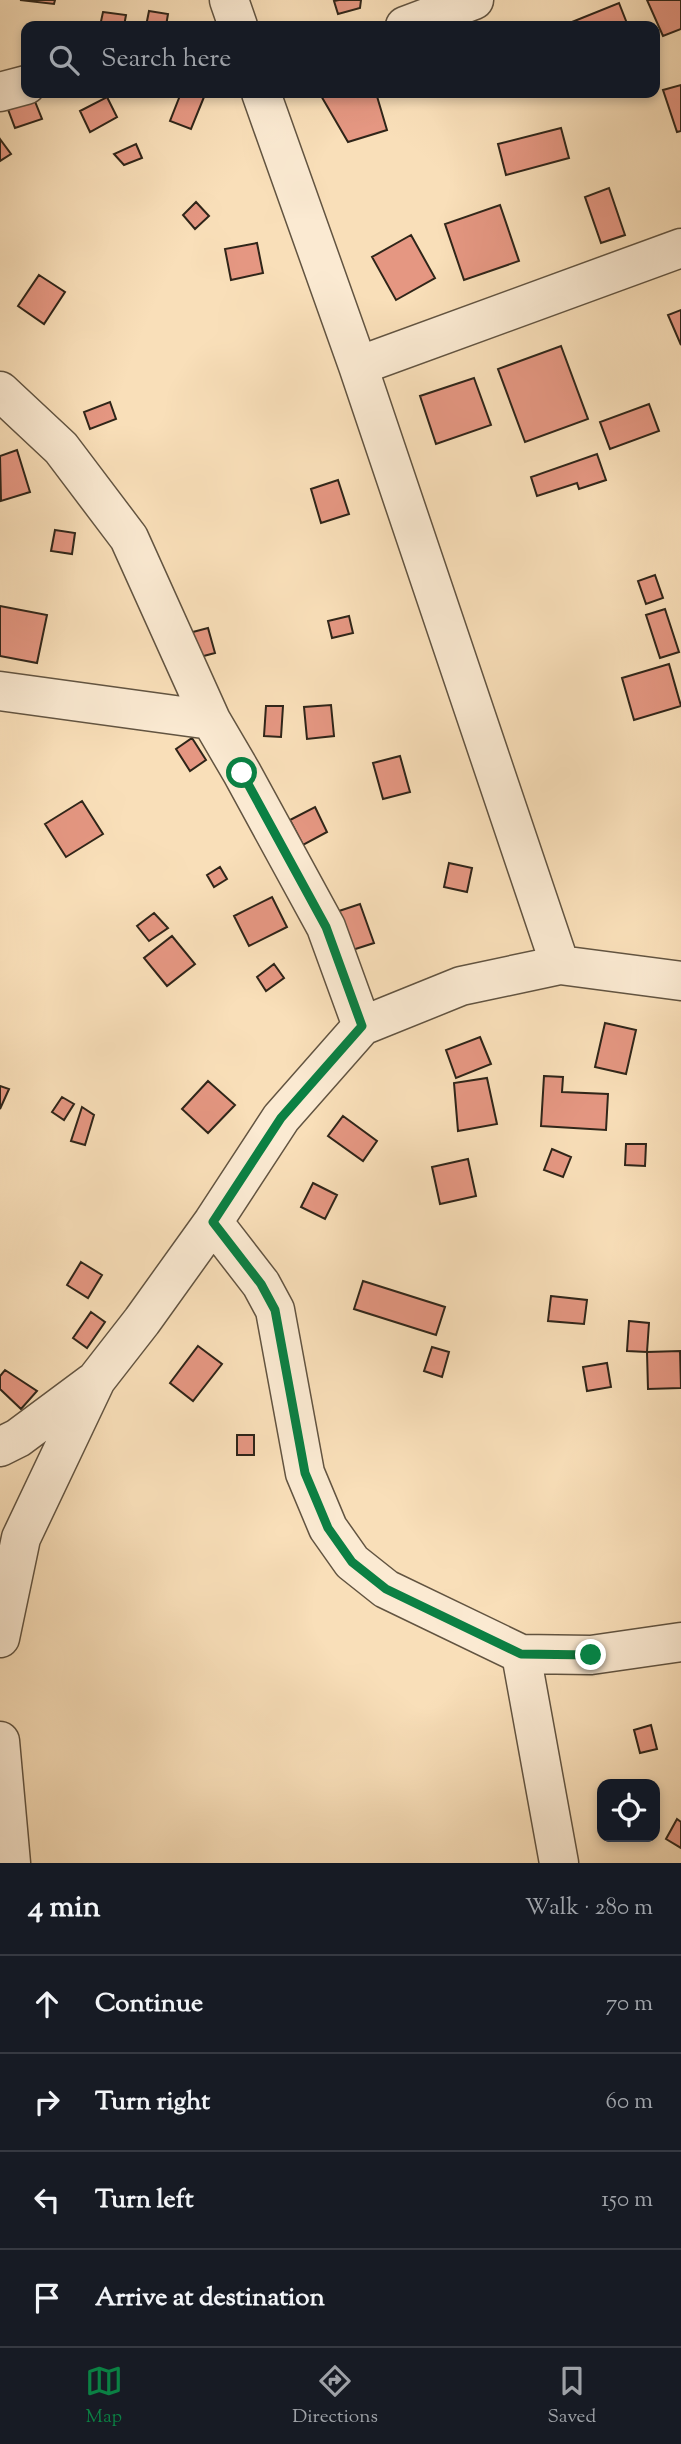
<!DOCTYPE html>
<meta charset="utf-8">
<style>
:root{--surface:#171b24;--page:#20242c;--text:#f1f3f6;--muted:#9ea1a6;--line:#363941;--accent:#0b8043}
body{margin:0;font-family:"Sorts Mill Goudy",serif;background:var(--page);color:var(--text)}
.controls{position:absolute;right:21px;bottom:21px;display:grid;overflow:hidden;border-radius:14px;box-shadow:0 4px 10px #0003}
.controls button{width:63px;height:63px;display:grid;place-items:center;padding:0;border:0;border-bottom:2px solid var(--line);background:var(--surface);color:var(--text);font:35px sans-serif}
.stop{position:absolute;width:21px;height:21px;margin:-16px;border:5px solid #0b8043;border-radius:50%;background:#fff}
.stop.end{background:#0b8043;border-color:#fff;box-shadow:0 2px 7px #0008}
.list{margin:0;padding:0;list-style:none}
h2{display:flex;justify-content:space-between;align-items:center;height:91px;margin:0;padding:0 28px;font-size:30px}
h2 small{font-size:23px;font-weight:400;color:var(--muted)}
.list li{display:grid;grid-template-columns:46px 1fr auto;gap:21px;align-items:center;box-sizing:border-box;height:98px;padding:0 28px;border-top:2px solid var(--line)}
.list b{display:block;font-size:26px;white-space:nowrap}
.list em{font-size:23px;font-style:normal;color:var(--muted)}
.icon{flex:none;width:38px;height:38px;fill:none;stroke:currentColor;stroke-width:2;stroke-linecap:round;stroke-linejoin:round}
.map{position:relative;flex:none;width:681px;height:1863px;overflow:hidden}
.search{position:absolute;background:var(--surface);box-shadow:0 4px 10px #0003;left:21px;right:21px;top:21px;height:77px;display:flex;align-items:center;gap:18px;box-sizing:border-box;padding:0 24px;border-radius:14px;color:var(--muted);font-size:26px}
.sheet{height:483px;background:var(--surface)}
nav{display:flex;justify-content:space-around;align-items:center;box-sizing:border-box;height:98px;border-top:2px solid var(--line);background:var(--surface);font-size:19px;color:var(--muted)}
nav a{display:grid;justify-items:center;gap:4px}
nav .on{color:var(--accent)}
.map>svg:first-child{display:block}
</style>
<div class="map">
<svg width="681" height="1863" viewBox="0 0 681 1863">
<rect width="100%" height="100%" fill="#f9dfb9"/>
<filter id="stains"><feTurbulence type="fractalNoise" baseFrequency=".00286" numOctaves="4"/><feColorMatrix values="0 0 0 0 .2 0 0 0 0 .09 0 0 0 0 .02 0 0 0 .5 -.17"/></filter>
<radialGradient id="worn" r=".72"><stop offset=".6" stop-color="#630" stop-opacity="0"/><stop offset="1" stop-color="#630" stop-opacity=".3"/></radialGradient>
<path fill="#e59782" stroke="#2f2519" stroke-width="2" d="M 20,0 L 55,0 L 54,4 Z
M 339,0 L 361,0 L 360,8 L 338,14 L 334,1 Z
M 647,0 L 681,0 L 681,29 L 663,36 Z
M 619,3 L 628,26 L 562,26 Z
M 149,11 L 168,14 L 166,26 L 146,26 Z
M 103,12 L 126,15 L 124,26 L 100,26 Z
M 681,85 L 681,131 L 677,132 L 663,90 Z
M 181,93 L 192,93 L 204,97 L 191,129 L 170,121 Z
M 326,93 L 376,93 L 387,130 L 348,142 L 320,94 Z
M 32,94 L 42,119 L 15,128 L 6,104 Z
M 107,97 L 117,117 L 90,132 L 80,111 Z
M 561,128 L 569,158 L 506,175 L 498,144 Z
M 0,139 L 11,154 L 0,161 Z
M 136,144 L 142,158 L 124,165 L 114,154 Z
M 609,188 L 625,235 L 601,243 L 585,197 Z
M 196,202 L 209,216 L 195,229 L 183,215 Z
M 500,205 L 519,261 L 464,280 L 445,224 Z
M 411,235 L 435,278 L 396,300 L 372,257 Z
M 257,243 L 263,273 L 231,280 L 225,249 Z
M 39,275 L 65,292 L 44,324 L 18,306 Z
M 681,310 L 681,345 L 668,315 Z
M 561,346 L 588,419 L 525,442 L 498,369 Z
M 474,378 L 491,425 L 436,444 L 420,396 Z
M 110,402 L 116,419 L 90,429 L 84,412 Z
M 649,404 L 659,431 L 610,449 L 600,422 Z
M 17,450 L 30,492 L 1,501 L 0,456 Z
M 597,454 L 606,480 L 579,489 L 577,483 L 537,496 L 531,477 Z
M 338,480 L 349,514 L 321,523 L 311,489 Z
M 55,530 L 75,533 L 72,554 L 51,551 Z
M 655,575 L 663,598 L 646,604 L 638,581 Z
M 0,606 L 47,615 L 37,663 L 0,656 Z
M 665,609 L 679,652 L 660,658 L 646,615 Z
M 349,616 L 353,633 L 332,638 L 328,621 Z
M 208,628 L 215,653 L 196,658 L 189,633 Z
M 669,664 L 681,706 L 634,720 L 622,678 Z
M 331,705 L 334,736 L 307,739 L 304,707 Z
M 266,706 L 283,706 L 281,737 L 264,736 Z
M 192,738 L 206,760 L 190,771 L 176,749 Z
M 400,756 L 410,792 L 383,799 L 373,763 Z
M 82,801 L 103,834 L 66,857 L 45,824 Z
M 315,807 L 327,832 L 303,845 L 290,820 Z
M 449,863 L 472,868 L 467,892 L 444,887 Z
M 220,867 L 227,879 L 214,887 L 207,875 Z
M 272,897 L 287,927 L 249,946 L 234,916 Z
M 360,904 L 374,943 L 343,953 L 330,914 Z
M 154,913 L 168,928 L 149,941 L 137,926 Z
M 172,936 L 195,964 L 167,986 L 144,958 Z
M 274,964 L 284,978 L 266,991 L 257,977 Z
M 605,1023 L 636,1030 L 626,1074 L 595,1067 Z
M 480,1037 L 491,1064 L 456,1078 L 446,1050 Z
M 544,1076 L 563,1077 L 562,1092 L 608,1094 L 606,1130 L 541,1126 Z
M 487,1078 L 497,1124 L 458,1131 L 454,1083 Z
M 208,1081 L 235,1105 L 208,1133 L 182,1109 Z
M 0,1086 L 9,1089 L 0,1109 Z
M 62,1097 L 74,1104 L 64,1120 L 52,1112 Z
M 82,1107 L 94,1115 L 85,1145 L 71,1141 Z
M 343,1116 L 377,1141 L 363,1161 L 328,1136 Z
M 626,1144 L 646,1144 L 645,1166 L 625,1165 Z
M 552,1149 L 571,1157 L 563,1177 L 544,1170 Z
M 468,1159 L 476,1196 L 440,1204 L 432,1167 Z
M 313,1183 L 337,1195 L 325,1219 L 301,1207 Z
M 81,1262 L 102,1275 L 88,1298 L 67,1285 Z
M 363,1281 L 445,1307 L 436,1335 L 354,1309 Z
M 551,1296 L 587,1300 L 584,1324 L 548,1321 Z
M 91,1312 L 105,1322 L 87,1348 L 73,1338 Z
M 629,1321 L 649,1323 L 647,1352 L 627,1351 Z
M 198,1346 L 222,1364 L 193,1401 L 170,1383 Z
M 432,1347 L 449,1352 L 442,1377 L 424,1371 Z
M 680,1351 L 681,1388 L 648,1389 L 647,1352 Z
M 607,1363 L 611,1387 L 587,1391 L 583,1367 Z
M 5,1370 L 37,1391 L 21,1409 L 0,1389 L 0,1376 Z
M 237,1435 L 254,1435 L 254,1455 L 237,1455 Z
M 651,1725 L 657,1749 L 640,1753 L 634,1730 Z
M 677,1819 L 681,1822 L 681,1848 L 666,1839 Z"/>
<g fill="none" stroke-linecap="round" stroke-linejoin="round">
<g stroke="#625441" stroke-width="41">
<path id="minor" d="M 229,0 L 238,26
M 405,26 L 474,0
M 0,92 L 26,85
M 261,93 L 358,366 L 560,965
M 358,366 L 681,248
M 0,391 L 61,448 L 129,538 L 211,720 L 242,773 L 326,927 L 362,1026
M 0,691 L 211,720
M 213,1222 L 261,1284 L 275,1310 L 305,1473 L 328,1528 L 352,1562 L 386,1589 L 521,1654 L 591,1655 L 681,1642
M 0,1447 L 18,1438 L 92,1383
M 0,1638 L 21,1538 L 96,1380 L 142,1321 L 213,1222 L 281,1118 L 362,1026 L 461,986 L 560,965 L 681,981
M 521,1654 L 559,1863
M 0,1741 L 11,1863"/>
</g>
<use href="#minor" stroke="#fbead2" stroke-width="38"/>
</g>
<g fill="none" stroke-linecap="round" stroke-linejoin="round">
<path stroke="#0b8043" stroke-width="9" d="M 242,773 L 326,927 L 362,1026 L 281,1118 L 213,1222 L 261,1284 L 275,1310 L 305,1473 L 328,1528 L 352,1562 L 386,1589 L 521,1654 L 591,1655"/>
</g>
<rect width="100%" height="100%" filter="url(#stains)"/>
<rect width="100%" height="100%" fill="url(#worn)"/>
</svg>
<div class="controls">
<button><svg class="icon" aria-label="locate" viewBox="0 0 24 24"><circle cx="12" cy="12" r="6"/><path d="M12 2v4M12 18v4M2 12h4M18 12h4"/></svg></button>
</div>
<div class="stop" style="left:242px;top:773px"></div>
<div class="stop end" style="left:591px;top:1655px"></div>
<div class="search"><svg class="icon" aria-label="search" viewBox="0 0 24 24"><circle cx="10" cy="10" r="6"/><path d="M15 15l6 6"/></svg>Search here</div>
</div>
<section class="sheet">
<h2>4 min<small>Walk · 280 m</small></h2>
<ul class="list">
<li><svg class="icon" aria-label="ahead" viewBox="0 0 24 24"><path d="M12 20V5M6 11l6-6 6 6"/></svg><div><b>Continue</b></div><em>70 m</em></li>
<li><svg class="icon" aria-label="right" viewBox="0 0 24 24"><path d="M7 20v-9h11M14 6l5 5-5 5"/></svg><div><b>Turn right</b></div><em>60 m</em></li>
<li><svg class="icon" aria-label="left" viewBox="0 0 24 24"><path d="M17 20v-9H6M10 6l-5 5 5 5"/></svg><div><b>Turn left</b></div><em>150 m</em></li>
<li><svg class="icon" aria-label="arrive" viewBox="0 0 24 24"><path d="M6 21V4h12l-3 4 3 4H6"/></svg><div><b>Arrive at destination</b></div></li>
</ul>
</section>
<nav>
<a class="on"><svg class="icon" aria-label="map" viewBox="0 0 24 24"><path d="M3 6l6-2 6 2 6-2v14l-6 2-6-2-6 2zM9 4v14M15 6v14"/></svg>Map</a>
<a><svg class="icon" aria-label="directions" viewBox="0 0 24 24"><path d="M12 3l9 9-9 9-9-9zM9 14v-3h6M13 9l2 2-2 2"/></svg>Directions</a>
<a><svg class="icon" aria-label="saved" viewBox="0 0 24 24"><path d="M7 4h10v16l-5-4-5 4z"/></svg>Saved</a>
</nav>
